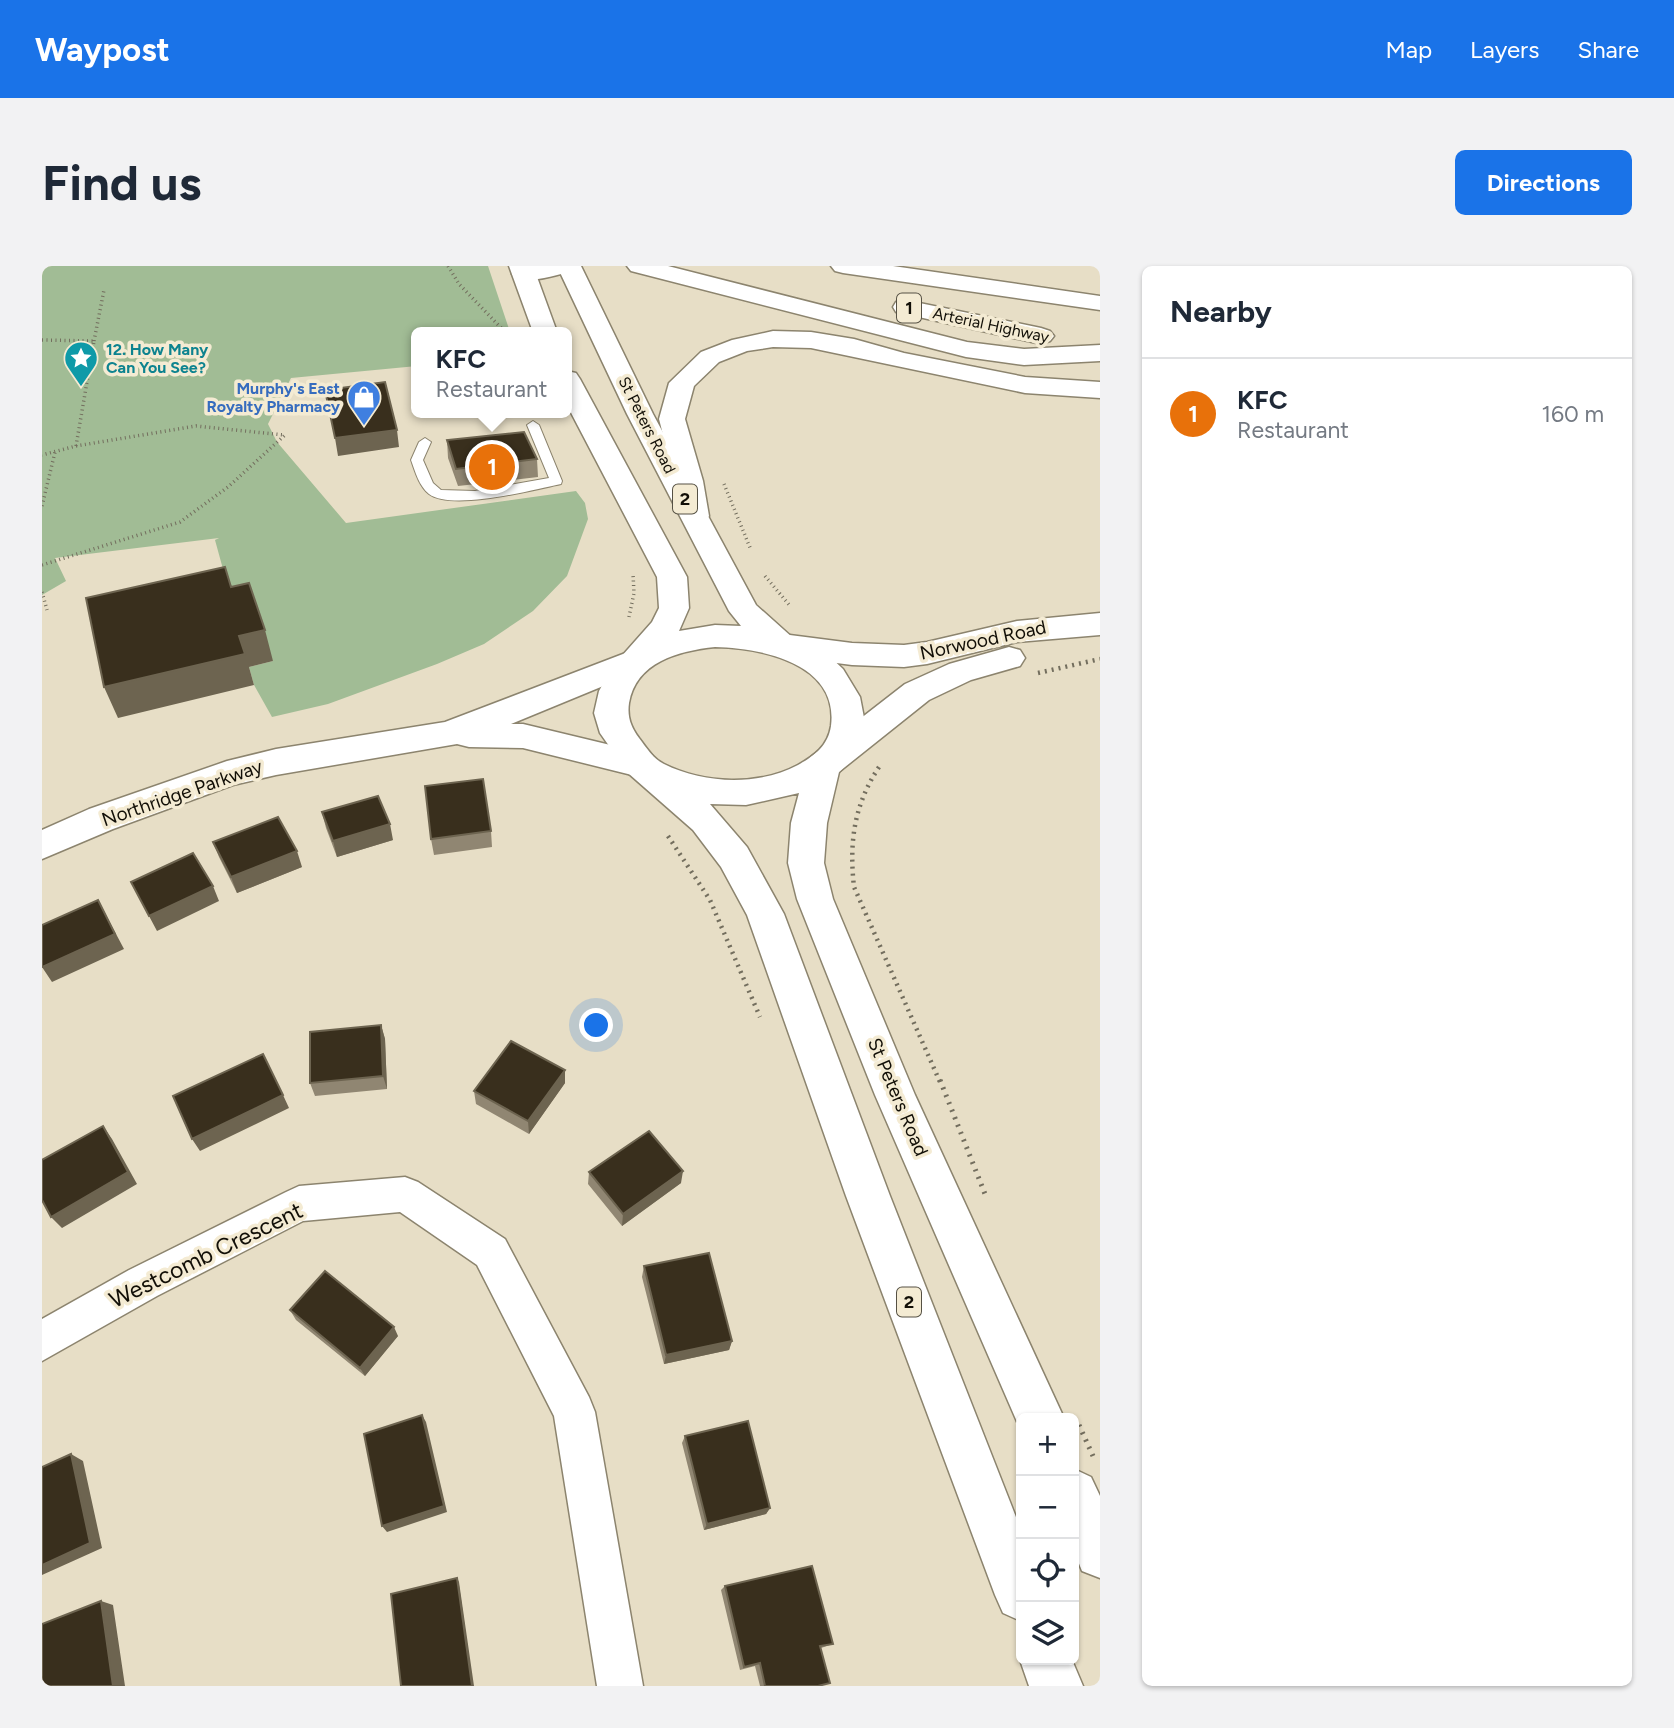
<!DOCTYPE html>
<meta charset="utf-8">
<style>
:root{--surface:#fff;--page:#f2f2f3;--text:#1f2937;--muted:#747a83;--line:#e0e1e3;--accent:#1a73e8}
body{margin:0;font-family:Figtree,sans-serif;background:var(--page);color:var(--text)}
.controls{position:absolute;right:21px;bottom:21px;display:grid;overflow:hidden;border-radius:10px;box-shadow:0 2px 5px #0004}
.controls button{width:63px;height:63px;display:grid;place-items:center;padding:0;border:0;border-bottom:2px solid var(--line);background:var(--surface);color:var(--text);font:35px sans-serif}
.you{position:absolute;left:555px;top:760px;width:24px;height:24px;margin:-18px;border:5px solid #fff;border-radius:50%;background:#1a73e8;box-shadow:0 0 0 10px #1a73e833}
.badge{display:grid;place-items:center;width:46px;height:46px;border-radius:50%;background:var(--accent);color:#fff;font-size:23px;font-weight:700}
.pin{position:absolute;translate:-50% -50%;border:4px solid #fff;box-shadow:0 2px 7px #0006}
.popup{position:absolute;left:369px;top:61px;width:161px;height:91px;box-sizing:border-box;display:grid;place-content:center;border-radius:10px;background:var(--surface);filter:drop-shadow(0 2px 5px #0005);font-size:23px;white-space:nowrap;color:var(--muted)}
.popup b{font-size:26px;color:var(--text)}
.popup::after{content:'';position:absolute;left:50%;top:100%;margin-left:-14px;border:14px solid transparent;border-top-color:var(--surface)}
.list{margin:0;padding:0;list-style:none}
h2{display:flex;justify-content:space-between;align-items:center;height:91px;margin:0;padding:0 28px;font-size:30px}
h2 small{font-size:23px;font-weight:400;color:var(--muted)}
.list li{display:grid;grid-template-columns:46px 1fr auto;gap:21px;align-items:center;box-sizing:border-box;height:112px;padding:0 28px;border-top:2px solid var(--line)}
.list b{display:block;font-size:26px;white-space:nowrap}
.list p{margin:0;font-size:23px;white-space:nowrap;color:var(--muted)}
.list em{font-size:23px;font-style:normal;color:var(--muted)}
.icon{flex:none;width:38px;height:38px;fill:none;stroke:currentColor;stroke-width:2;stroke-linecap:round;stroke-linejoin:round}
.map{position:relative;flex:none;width:1058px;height:1420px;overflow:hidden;border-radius:10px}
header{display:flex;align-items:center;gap:42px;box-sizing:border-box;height:98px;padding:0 35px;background:var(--accent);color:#fff}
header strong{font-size:33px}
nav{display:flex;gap:38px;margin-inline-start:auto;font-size:24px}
.intro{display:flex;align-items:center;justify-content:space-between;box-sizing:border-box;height:168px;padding:0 42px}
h1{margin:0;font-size:49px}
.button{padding:18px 32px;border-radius:10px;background:var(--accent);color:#fff;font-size:24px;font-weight:700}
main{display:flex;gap:42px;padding:0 42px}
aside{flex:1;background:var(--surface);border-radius:10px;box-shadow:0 2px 5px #0004}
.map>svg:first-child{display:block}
</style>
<header>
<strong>Waypost</strong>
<nav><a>Map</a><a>Layers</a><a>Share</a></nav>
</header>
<div class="intro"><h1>Find us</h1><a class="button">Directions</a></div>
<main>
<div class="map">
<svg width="1058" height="1420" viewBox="0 0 1058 1420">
<rect width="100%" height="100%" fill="#e7dec6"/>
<path fill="#a1bc95" d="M 0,0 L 446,0 L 468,66 L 375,66 L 375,100 L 249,112 L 226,158 L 235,176 L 304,257 L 534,225 L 543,237 L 546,253 L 525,310 L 491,345 L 442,378 L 395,398 L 286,438 L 230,451 L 212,419 L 207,401 L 231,395 L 187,325 L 173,274 L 177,272 L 13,292 L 24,315 L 0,329 Z"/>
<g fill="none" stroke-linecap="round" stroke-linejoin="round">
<g stroke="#8c846e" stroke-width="2">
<path id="lane" d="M 491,155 L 497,159 L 520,215 L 519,218 C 491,224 410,245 387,228 C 377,220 373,205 369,194 L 377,176 L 383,172 L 389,176 L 381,194 L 391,217 L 399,224 L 433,225 L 507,212 L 485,159 Z"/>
</g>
<g stroke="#8c846e" stroke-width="3">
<path id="street" d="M 363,911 L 376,916 L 463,973 L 547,1131 L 553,1146 L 601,1420 L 555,1420 L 512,1150 L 435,999 L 358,946 L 261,955 L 115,1030 L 0,1095 L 0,1053 L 87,1004 L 244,926 L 257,920 Z"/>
</g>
<g stroke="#8c846e" stroke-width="3">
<path id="secondary" d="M 1058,347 L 1058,369 L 975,376 L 885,398 L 862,401 L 810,399 L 740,390 L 729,387 L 724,379 L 729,371 L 740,368 L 810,377 L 862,379 L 885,376 L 975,355 Z
M 967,381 L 978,384 L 983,392 L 978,400 L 929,414 L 887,434 L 793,509 L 781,513 L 769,509 L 764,500 L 769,491 L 863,418 L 907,398 Z
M 594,383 L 605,386 L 610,394 L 605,402 L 469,458 L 481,458 L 610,489 L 615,498 L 610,507 L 598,511 L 481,482 L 427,481 L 415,478 L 234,509 L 191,519 L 71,563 L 0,593 L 0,564 L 47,543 L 185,495 L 234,483 L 403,456 Z"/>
</g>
<g stroke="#8c846e" stroke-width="3">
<path id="primary" d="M 467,0 L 491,0 L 515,66 L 491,66 Z
M 515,0 L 539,0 L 611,148 L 714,339 L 751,372 L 783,386 L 801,403 L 818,431 L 823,457 L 820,474 L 805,498 L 797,506 L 785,557 L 782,597 L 791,633 L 873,829 L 1022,1152 L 979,1152 L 979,1165 L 833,829 L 755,633 L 746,597 L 749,557 L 757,527 L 704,539 L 668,538 L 705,581 L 742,648 L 848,930 L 979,1264 L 979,1355 L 961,1347 L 953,1329 L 804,930 L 705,649 L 679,601 L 651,564 L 586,507 L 558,467 L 552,447 L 557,425 L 571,400 L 610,356 L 617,342 L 615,311 L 525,139 L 525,105 L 534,107 L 538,113 L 645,311 L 647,342 L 637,365 L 673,359 L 699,360 L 687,345 L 585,148 ZM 673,381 C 719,382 797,397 789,460 C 786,480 772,490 756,499 C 717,520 662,518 622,498 C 611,493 604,481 597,472 C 589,461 585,451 587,437 C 594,396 636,385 673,381 Z
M 1032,1203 L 1049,1211 L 1058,1230 L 1058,1312 L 1040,1305 L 1032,1285 Z
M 979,1390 L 979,1394 L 1030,1394 L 1041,1420 L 987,1420 L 978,1394 Z"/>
</g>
<g stroke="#8c846e" stroke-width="3">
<path id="highway" d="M 486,0 L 535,0 L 531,5 C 514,9 491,17 474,13 L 470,8 L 474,3 Z
M 585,0 L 626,0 L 925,76 L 982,83 L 1058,79 L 1058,95 L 982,99 L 924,91 L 589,5 Z
M 789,0 L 851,0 L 1058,30 L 1058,44 L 801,7 L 793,5 Z
M 863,34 L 999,62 L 1008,65 L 1012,70 L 1008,75 L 999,78 L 854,46 L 851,41 L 854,36 Z
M 731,65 L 769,66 L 812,73 L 862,87 L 983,111 L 1058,116 L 1058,132 L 983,127 L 769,82 L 731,81 L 705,85 L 677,96 L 652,120 L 643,153 L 661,215 L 667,250 L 663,256 L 653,259 L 643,256 L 639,250 L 633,215 L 617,153 L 627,117 L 659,86 L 690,74 Z"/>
</g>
<path stroke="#736e5e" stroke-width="3.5" stroke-dasharray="1 3.5" stroke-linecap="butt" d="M 406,0 L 417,18 L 463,66
M 0,74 L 52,75 L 34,180 L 0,189
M 52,75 L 62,24
M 34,180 L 154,160 L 242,169
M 682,218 L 709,284
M 0,240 L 13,186
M 0,299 L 138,256 L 186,221 L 243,169
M 723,310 L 749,341
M 0,326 L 5,344
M 587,351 L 592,327 L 591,308"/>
<path stroke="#736e5e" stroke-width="4.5" stroke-dasharray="2 5" stroke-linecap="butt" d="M 996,407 L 1058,393
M 837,501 C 812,539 807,576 812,621 L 898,816
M 626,570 L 668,634 L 718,751"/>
<path stroke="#736e5e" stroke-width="5" stroke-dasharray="2 6" stroke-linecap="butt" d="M 898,814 L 943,928
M 1037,1159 L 1051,1190"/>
<use href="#lane" fill="#fff" fill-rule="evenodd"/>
<use href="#street" fill="#fff" fill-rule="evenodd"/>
<use href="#secondary" fill="#fff" fill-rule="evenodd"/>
<use href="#primary" fill="#fff" fill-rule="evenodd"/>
<use href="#highway" fill="#fff" fill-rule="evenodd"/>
</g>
<path fill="#908672" d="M 405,174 L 495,193 L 496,211 L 416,220 L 406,192 Z
M 280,546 L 351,574 L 295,591 L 284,562 Z
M 449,565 L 450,581 L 392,589 L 389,573 Z
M 171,576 L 260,601 L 195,627 L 177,591 Z
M 339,759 L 343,773 L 345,823 L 273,830 L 268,817 Z
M 523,804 L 523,817 L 487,868 L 434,838 L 432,825 Z
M 547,906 L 639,917 L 580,960 L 546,918 Z
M 602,1000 L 690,1075 L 687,1084 L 622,1098 L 600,1011 Z
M 248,1044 L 356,1070 L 323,1110 L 254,1054 Z
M 643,1170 L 728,1242 L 724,1248 L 662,1264 L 640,1177 Z
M 683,1320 L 791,1378 L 779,1382 L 777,1420 L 718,1420 L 713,1400 L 698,1404 L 679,1324 Z"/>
<path fill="#6d6450" d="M 355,164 L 357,181 L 296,190 L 293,172 Z
M 223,364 L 231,395 L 207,401 L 212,419 L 76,452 L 62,421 L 197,370 Z
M 348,558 L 351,574 L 295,591 L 291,575 Z
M 255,585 L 260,601 L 195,627 L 189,611 Z
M 171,620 L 177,635 L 115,665 L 107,650 Z
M 56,634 L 82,683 L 10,716 L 0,701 Z
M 339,759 L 343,773 L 345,823 L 341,810 Z
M 523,804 L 523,817 L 487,868 L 486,855 Z
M 241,829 L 247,842 L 158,885 L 150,873 Z
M 61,860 L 70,873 L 95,918 L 20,962 L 9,951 Z
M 641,905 L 639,917 L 580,960 L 581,948 Z
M 352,1061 L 356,1070 L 323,1110 L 318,1102 Z
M 690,1075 L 687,1084 L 622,1098 L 624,1089 Z
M 380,1149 L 384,1156 L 405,1246 L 345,1266 L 340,1260 Z
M 29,1188 L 41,1195 L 60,1282 L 0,1309 L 0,1299 Z
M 728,1242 L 724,1248 L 662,1264 L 665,1258 Z
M 415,1312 L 417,1316 L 432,1420 L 430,1420 Z
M 59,1335 L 71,1339 L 83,1420 L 71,1420 Z"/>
<path fill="#392f1d" stroke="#6d6450" stroke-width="2" d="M 343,116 L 355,164 L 293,172 L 283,124 Z
M 482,166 L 495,193 L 414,203 L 405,174 Z
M 183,301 L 189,321 L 207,317 L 223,364 L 197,370 L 203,388 L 62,421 L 44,332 Z
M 441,513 L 449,565 L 389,573 L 383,520 Z
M 336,530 L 348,558 L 291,575 L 280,546 Z
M 236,551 L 255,585 L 189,611 L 171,576 Z
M 151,587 L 171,620 L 107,650 L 89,616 Z
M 56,634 L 73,668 L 0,701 L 0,659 Z
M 339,759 L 341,810 L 268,817 L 268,766 Z
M 469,775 L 523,804 L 486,855 L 432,825 Z
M 221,788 L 241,829 L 150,873 L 131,830 Z
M 61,860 L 86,906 L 9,951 L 0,934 L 0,894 Z
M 607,865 L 641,905 L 581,948 L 547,906 Z
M 667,987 L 690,1075 L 624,1089 L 602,1000 Z
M 283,1005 L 352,1061 L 318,1102 L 248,1044 Z
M 380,1149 L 402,1240 L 340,1260 L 322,1168 Z
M 706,1155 L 728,1242 L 665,1258 L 643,1170 Z
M 29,1188 L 48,1277 L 0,1299 L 0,1201 Z
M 770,1300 L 791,1378 L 778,1380 L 788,1417 L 776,1420 L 723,1420 L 718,1397 L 702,1401 L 683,1320 Z
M 415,1312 L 430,1420 L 359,1420 L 349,1328 Z
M 59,1335 L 71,1420 L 0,1420 L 0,1358 Z"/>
<defs>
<g id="sight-pin" transform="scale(1.75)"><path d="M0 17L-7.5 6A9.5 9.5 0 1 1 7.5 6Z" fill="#0f9aa8" stroke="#f4ebd3"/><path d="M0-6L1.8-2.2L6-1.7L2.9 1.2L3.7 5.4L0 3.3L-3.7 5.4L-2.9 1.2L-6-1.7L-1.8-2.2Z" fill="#fff"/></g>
<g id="shop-pin" transform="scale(1.75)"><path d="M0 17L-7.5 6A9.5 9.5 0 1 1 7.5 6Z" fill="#3f7fe0" stroke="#f4ebd3"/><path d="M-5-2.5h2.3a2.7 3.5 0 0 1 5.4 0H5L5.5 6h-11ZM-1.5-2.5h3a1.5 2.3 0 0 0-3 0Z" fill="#fff"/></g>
</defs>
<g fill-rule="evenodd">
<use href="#sight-pin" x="39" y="92"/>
<use href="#shop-pin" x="322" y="131"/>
</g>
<g text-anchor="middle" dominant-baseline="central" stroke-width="7" stroke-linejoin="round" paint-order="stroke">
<g font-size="16" fill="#120f07" stroke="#f4ebd3">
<text transform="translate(949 59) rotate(12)">Arterial Highway</text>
<text transform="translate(605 159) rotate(63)">St Peters Road</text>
</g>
<g font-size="16" font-weight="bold" fill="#0d838f" stroke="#f4ebd3" text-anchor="start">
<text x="64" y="83">12. How Many<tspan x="64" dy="18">Can You See?</tspan></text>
</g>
<g font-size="16" font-weight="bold" fill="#366cbe" stroke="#f4ebd3" text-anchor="end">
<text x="298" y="122">Murphy's East<tspan x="298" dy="18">Royalty Pharmacy</tspan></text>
</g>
<g fill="#f4ebd3" stroke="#565144" stroke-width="2">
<rect x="855" y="27.5" width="24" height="29" rx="5"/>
<rect x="631" y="218.5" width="24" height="29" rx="5"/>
<rect x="855" y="1021.5" width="24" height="29" rx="5"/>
</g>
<g font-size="18" font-weight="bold" fill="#120f07">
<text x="867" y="42">1</text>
<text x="643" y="233">2</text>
<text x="867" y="1036">2</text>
</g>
<g font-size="19" fill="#120f07" stroke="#f4ebd3">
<text transform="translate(941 374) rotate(-12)">Norwood Road</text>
<text transform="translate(140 527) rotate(-19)">Northridge Parkway</text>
<text transform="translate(856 831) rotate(67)">St Peters Road</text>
</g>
<g font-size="23" fill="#120f07" stroke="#f4ebd3">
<text transform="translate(164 989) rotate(-26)">Westcomb Crescent</text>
</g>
</g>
</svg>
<div class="controls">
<button>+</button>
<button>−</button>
<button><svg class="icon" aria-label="locate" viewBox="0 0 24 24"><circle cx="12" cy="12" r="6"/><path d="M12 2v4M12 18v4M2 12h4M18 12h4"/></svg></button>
<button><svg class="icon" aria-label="layers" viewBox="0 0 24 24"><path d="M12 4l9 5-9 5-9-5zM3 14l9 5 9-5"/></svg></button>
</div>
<div class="you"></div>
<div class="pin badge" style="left:450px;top:201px;background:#e8710a">1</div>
<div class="popup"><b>KFC</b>Restaurant</div>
</div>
<aside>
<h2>Nearby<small></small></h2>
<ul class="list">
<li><span class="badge" style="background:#e8710a">1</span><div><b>KFC</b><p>Restaurant</p></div><em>160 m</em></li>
</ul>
</aside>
</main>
